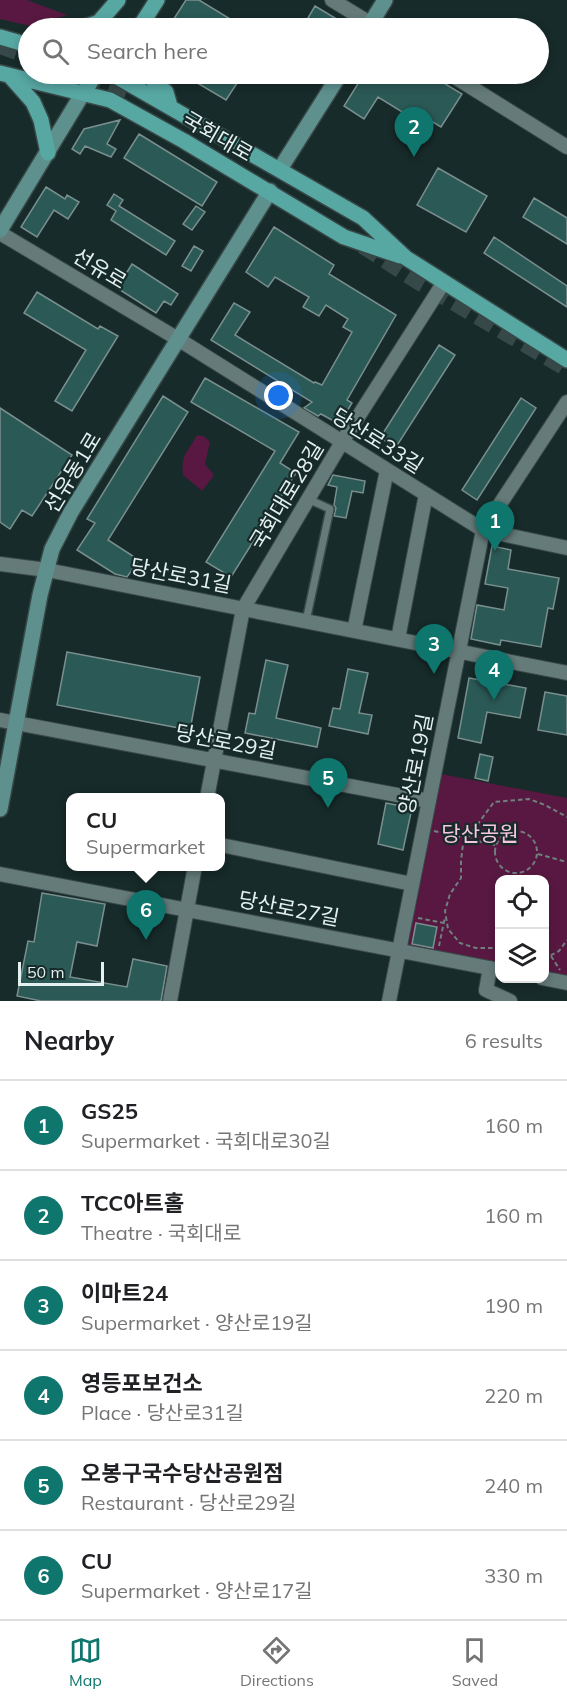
<!DOCTYPE html>
<meta charset="utf-8">
<style>
:root{--surface:#fff;--page:#f6f6f6;--text:#202124;--muted:#757577;--line:#e0e0e0;--accent:#0f766e}
body{margin:0;font-family:Mulish,"Noto Sans KR",sans-serif;background:var(--page);color:var(--text)}
.controls{position:absolute;right:18px;bottom:18px;display:grid;overflow:hidden;border-radius:12px;box-shadow:0 3px 9px #0003}
.controls button{width:54px;height:54px;display:grid;place-items:center;padding:0;border:0;border-bottom:2px solid var(--line);background:var(--surface);color:var(--text);font:30px sans-serif}
.scale{position:absolute;left:18px;bottom:15px;width:86px;box-sizing:border-box;padding-left:6px;border:3px solid #e5f1f0;border-top:0;font-size:16px;line-height:21px;white-space:nowrap;color:#e5f1f0;-webkit-text-stroke:4px #172b2a;paint-order:stroke}
.you{position:absolute;left:279px;top:396px;width:21px;height:21px;margin:-15px;border:4px solid #fff;border-radius:50%;background:#1a73e8;box-shadow:0 0 0 9px #1a73e833}
.badge{display:grid;place-items:center;width:39px;height:39px;border-radius:50%;background:var(--accent);color:#fff;font-size:20px;font-weight:700}
.pin{position:absolute;translate:-50% -50px;filter:drop-shadow(0 2px 3px #0008)}
.pin::after{content:'';position:absolute;top:32px;width:21px;height:18px;background:inherit;clip-path:polygon(0 0,100% 0,50% 100%)}
.popup{position:absolute;left:66px;top:793px;width:159px;height:78px;box-sizing:border-box;display:grid;place-content:center;border-radius:12px;background:var(--surface);filter:drop-shadow(0 2px 4px #0005);font-size:20px;white-space:nowrap;color:var(--muted)}
.popup b{font-size:22px;color:var(--text)}
.popup::after{content:'';position:absolute;left:50%;top:100%;margin-left:-12px;border:12px solid transparent;border-top-color:var(--surface)}
.list{margin:0;padding:0;list-style:none}
h2{display:flex;justify-content:space-between;align-items:center;height:78px;margin:0;padding:0 24px;font-size:26px}
h2 small{font-size:20px;font-weight:400;color:var(--muted)}
.list li{display:grid;grid-template-columns:39px 1fr auto;gap:18px;align-items:center;box-sizing:border-box;height:90px;padding:0 24px;border-top:2px solid var(--line)}
.list b{display:block;font-size:22px;white-space:nowrap}
.list p{margin:0;font-size:20px;white-space:nowrap;color:var(--muted)}
.list em{font-size:20px;font-style:normal;color:var(--muted)}
.icon{flex:none;width:33px;height:33px;fill:none;stroke:currentColor;stroke-width:2;stroke-linecap:round;stroke-linejoin:round}
.map{position:relative;flex:none;width:567px;height:1001px;overflow:hidden}
.search{position:absolute;background:var(--surface);box-shadow:0 3px 9px #0003;left:18px;right:18px;top:18px;height:66px;display:flex;align-items:center;gap:15px;box-sizing:border-box;padding:0 21px;border-radius:33px;color:var(--muted);font-size:22px}
.sheet{height:618px;background:var(--surface)}
nav{display:flex;justify-content:space-around;align-items:center;box-sizing:border-box;height:84px;border-top:2px solid var(--line);background:var(--surface);font-size:16px;color:var(--muted)}
nav a{display:grid;justify-items:center;gap:3px}
nav .on{color:var(--accent)}
.map>svg:first-child{display:block}
</style>
<div class="map">
<svg width="567" height="1001" viewBox="0 0 567 1001">
<rect width="100%" height="100%" fill="#172b2a"/>
<path fill="#581841" d="M 0,0 L 27,0 L 67,15 L 30,26 L 0,19 Z
M 197,435 L 205,437 L 210,442 L 205,464 L 214,475 L 202,491 L 183,475 C 181,454 188,452 197,435 Z
M 441,774 L 567,798 L 567,977 L 545,972 L 544,879 L 500,879 L 499,964 L 407,946 Z"/>
<path fill="#2b5956" stroke="#798f8e" stroke-width="1.5" d="M 186,0 L 199,0 L 245,28 L 168,28 Z
M 315,6 L 340,21 L 336,28 L 302,28 Z
M 182,74 L 243,74 L 226,100 Z
M 364,74 L 429,74 L 462,94 L 441,127 L 416,112 L 412,118 L 378,97 L 364,119 L 344,106 Z
M 120,120 L 107,144 L 116,149 L 111,157 L 85,146 L 80,154 L 72,149 L 84,129 Z
M 139,134 L 217,182 L 202,206 L 124,158 Z
M 438,168 L 487,196 L 466,232 L 417,205 Z
M 46,187 L 65,199 L 67,195 L 79,202 L 68,219 L 54,210 L 37,237 L 21,227 Z
M 114,194 L 123,200 L 119,206 L 175,241 L 166,255 L 111,220 L 116,211 L 107,205 Z
M 534,198 L 567,218 L 567,244 L 523,217 Z
M 196,206 L 205,212 L 192,230 L 183,224 Z
M 274,227 L 334,265 L 329,274 L 396,315 L 347,400 L 352,403 L 339,424 L 321,414 L 318,416 L 304,408 L 312,402 L 211,340 L 234,303 L 250,312 L 235,335 L 314,383 L 315,382 L 322,385 L 352,332 L 343,327 L 348,319 L 326,305 L 319,316 L 303,307 L 309,297 L 275,277 L 268,287 L 246,272 Z
M 494,237 L 567,286 L 567,307 L 484,253 Z
M 194,246 L 203,251 L 191,271 L 182,266 Z
M 132,264 L 178,294 L 171,305 L 164,301 L 156,313 L 117,288 Z
M 37,292 L 98,329 L 100,326 L 118,336 L 72,411 L 55,401 L 86,350 L 24,313 Z
M 439,345 L 455,355 L 396,447 L 380,438 Z
M 205,378 L 299,432 L 280,463 L 296,473 L 231,577 L 206,562 L 275,451 L 191,402 Z
M 163,396 L 188,412 L 108,540 L 139,560 L 127,577 L 115,574 L 77,550 L 95,523 L 87,519 Z
M 521,398 L 536,408 L 477,500 L 462,490 Z
M 0,408 L 72,455 L 32,516 L 22,510 L 10,529 L 0,522 Z
M 333,475 L 365,481 L 363,493 L 352,491 L 346,518 L 334,516 L 336,508 L 334,505 L 337,487 L 328,485 Z
M 492,546 L 511,550 L 508,569 L 559,578 L 553,609 L 548,608 L 541,647 L 501,640 L 500,645 L 471,639 L 477,605 L 504,610 L 508,588 L 485,584 Z
M 67,652 L 200,677 L 190,730 L 57,705 Z
M 266,660 L 288,665 L 276,718 L 321,728 L 317,747 L 245,733 L 249,713 L 255,714 Z
M 348,669 L 368,673 L 359,713 L 372,715 L 368,734 L 329,726 L 333,708 L 340,709 Z
M 469,678 L 526,688 L 520,718 L 487,712 L 481,743 L 458,738 Z
M 545,692 L 567,696 L 567,735 L 538,730 Z
M 480,754 L 493,757 L 488,781 L 475,778 Z
M 386,803 L 412,808 L 403,850 L 378,844 Z
M 42,893 L 105,904 L 97,946 L 77,942 L 70,977 L 127,987 L 133,959 L 167,966 L 161,1001 L 41,1001 L 17,996 L 28,941 L 34,942 Z
M 416,923 L 437,927 L 433,948 L 412,944 Z"/>
<g fill="none" stroke-linecap="round" stroke-linejoin="round">
<path stroke="#364948" stroke-width="18" stroke-dasharray="18 9" stroke-linecap="butt" d="M 0,45 L 28,55
M 85,74 L 135,92
M 363,245 L 417,280 L 567,368"/>
<g stroke="#384847" stroke-width="10">
<path id="lane" d="M 306,621 L 330,509 L 308,499"/>
</g>
<g stroke="#384847" stroke-width="16">
<path id="street" d="M 332,0 L 378,28
M 450,74 L 567,147
M 0,233 L 178,339 L 483,530 L 567,548
M 0,564 L 47,570 L 567,673
M 354,631 L 387,470
M 398,639 L 426,494
M 0,720 L 429,801
M 207,798 L 243,609 L 342,442 L 444,282
M 221,845 L 412,884
M 0,874 L 500,970
M 490,968 L 486,990 L 510,1001
M 542,978 L 567,983
M 170,1001 L 195,866
M 389,1001 L 483,530 L 567,402"/>
</g>
<g stroke="#384847" stroke-width="18">
<path id="secondary" d="M 368,28 L 385,0
M 280,169 L 340,74
M 0,230 L 83,93
M 0,809 L 40,595 L 52,549 L 71,512 L 270,191"/>
</g>
<g stroke="#384847" stroke-width="18">
<path id="primary" d="M 82,28 L 99,22 L 118,0
M 139,28 L 157,0
M 0,37 L 28,45
M 0,73 L 110,100 L 184,141 L 344,237 L 400,256
M 34,74 L 51,75 L 83,74
M 112,74 L 363,218 L 406,258 L 567,360
M 146,74 L 166,92 L 170,106
M 10,76 L 33,102 L 41,120 L 48,153
M 83,93 L 96,74"/>
</g>
<path stroke="#70807f" stroke-width="2" stroke-dasharray="4.5 3" stroke-linecap="butt" d="M495 852a21 21 0 1 1 42 0a21 21 0 1 1-42 0Z
M 434,831 L 495,845
M 538,854 L 567,862
M 418,918 L 444,923
M 439,946 L 445,917
M 500,948 L 476,948 L 460,943 L 448,929 L 445,911 L 450,894 L 461,878 L 461,861 L 463,844 L 494,802 L 529,799 L 545,805 L 567,817
M 551,956 L 560,970
M 496,957 L 500,936
M 544,959 L 559,951 L 567,940"/>
<use href="#lane" stroke="#647b79" stroke-width="7"/>
<use href="#street" stroke="#647b79" stroke-width="14"/>
<use href="#secondary" stroke="#5e918e" stroke-width="15"/>
<use href="#primary" stroke="#57a7a3" stroke-width="15"/>
</g>
<g text-anchor="middle" dominant-baseline="central" stroke-width="4.5" stroke-linejoin="round" paint-order="stroke">
<g font-size="21" fill="#e5f1f0" stroke="#172b2a">
<text transform="translate(218 136) rotate(30)">국회대로</text>
<text transform="translate(100 268) rotate(31)">선유로</text>
<text transform="translate(378 440) rotate(32)">당산로33길</text>
<text transform="translate(72 472) rotate(-59)">선유동1로</text>
<text transform="translate(286 495) rotate(-59)">국회대로28길</text>
<text transform="translate(181 575) rotate(11)">당산로31길</text>
<text transform="translate(226 741) rotate(11)">당산로29길</text>
<text transform="translate(415 764) rotate(-79)">양산로19길</text>
<text transform="translate(289 908) rotate(11)">당산로27길</text>
</g>
<g font-size="21" fill="#f5c6df" stroke="#172b2a">
<text x="480" y="833">당산공원</text>
</g>
</g>
</svg>
<div class="controls">
<button><svg class="icon" aria-label="locate" viewBox="0 0 24 24"><circle cx="12" cy="12" r="6"/><path d="M12 2v4M12 18v4M2 12h4M18 12h4"/></svg></button>
<button><svg class="icon" aria-label="layers" viewBox="0 0 24 24"><path d="M12 4l9 5-9 5-9-5zM3 14l9 5 9-5"/></svg></button>
</div>
<div class="scale">50 m</div>
<div class="you"></div>
<div class="pin badge" style="left:495px;top:551px">1</div>
<div class="pin badge" style="left:414px;top:157px">2</div>
<div class="pin badge" style="left:434px;top:674px">3</div>
<div class="pin badge" style="left:494px;top:700px">4</div>
<div class="pin badge" style="left:328px;top:808px">5</div>
<div class="pin badge" style="left:146px;top:940px">6</div>
<div class="popup"><b>CU</b>Supermarket</div>
<div class="search"><svg class="icon" aria-label="search" viewBox="0 0 24 24"><circle cx="10" cy="10" r="6"/><path d="M15 15l6 6"/></svg>Search here</div>
</div>
<section class="sheet">
<h2>Nearby<small>6 results</small></h2>
<ul class="list">
<li><span class="badge">1</span><div><b>GS25</b><p>Supermarket · 국회대로30길</p></div><em>160 m</em></li>
<li><span class="badge">2</span><div><b>TCC아트홀</b><p>Theatre · 국회대로</p></div><em>160 m</em></li>
<li><span class="badge">3</span><div><b>이마트24</b><p>Supermarket · 양산로19길</p></div><em>190 m</em></li>
<li><span class="badge">4</span><div><b>영등포보건소</b><p>Place · 당산로31길</p></div><em>220 m</em></li>
<li><span class="badge">5</span><div><b>오봉구국수당산공원점</b><p>Restaurant · 당산로29길</p></div><em>240 m</em></li>
<li><span class="badge">6</span><div><b>CU</b><p>Supermarket · 양산로17길</p></div><em>330 m</em></li>
</ul>
</section>
<nav>
<a class="on"><svg class="icon" aria-label="map" viewBox="0 0 24 24"><path d="M3 6l6-2 6 2 6-2v14l-6 2-6-2-6 2zM9 4v14M15 6v14"/></svg>Map</a>
<a><svg class="icon" aria-label="directions" viewBox="0 0 24 24"><path d="M12 3l9 9-9 9-9-9zM9 14v-3h6M13 9l2 2-2 2"/></svg>Directions</a>
<a><svg class="icon" aria-label="saved" viewBox="0 0 24 24"><path d="M7 4h10v16l-5-4-5 4z"/></svg>Saved</a>
</nav>
